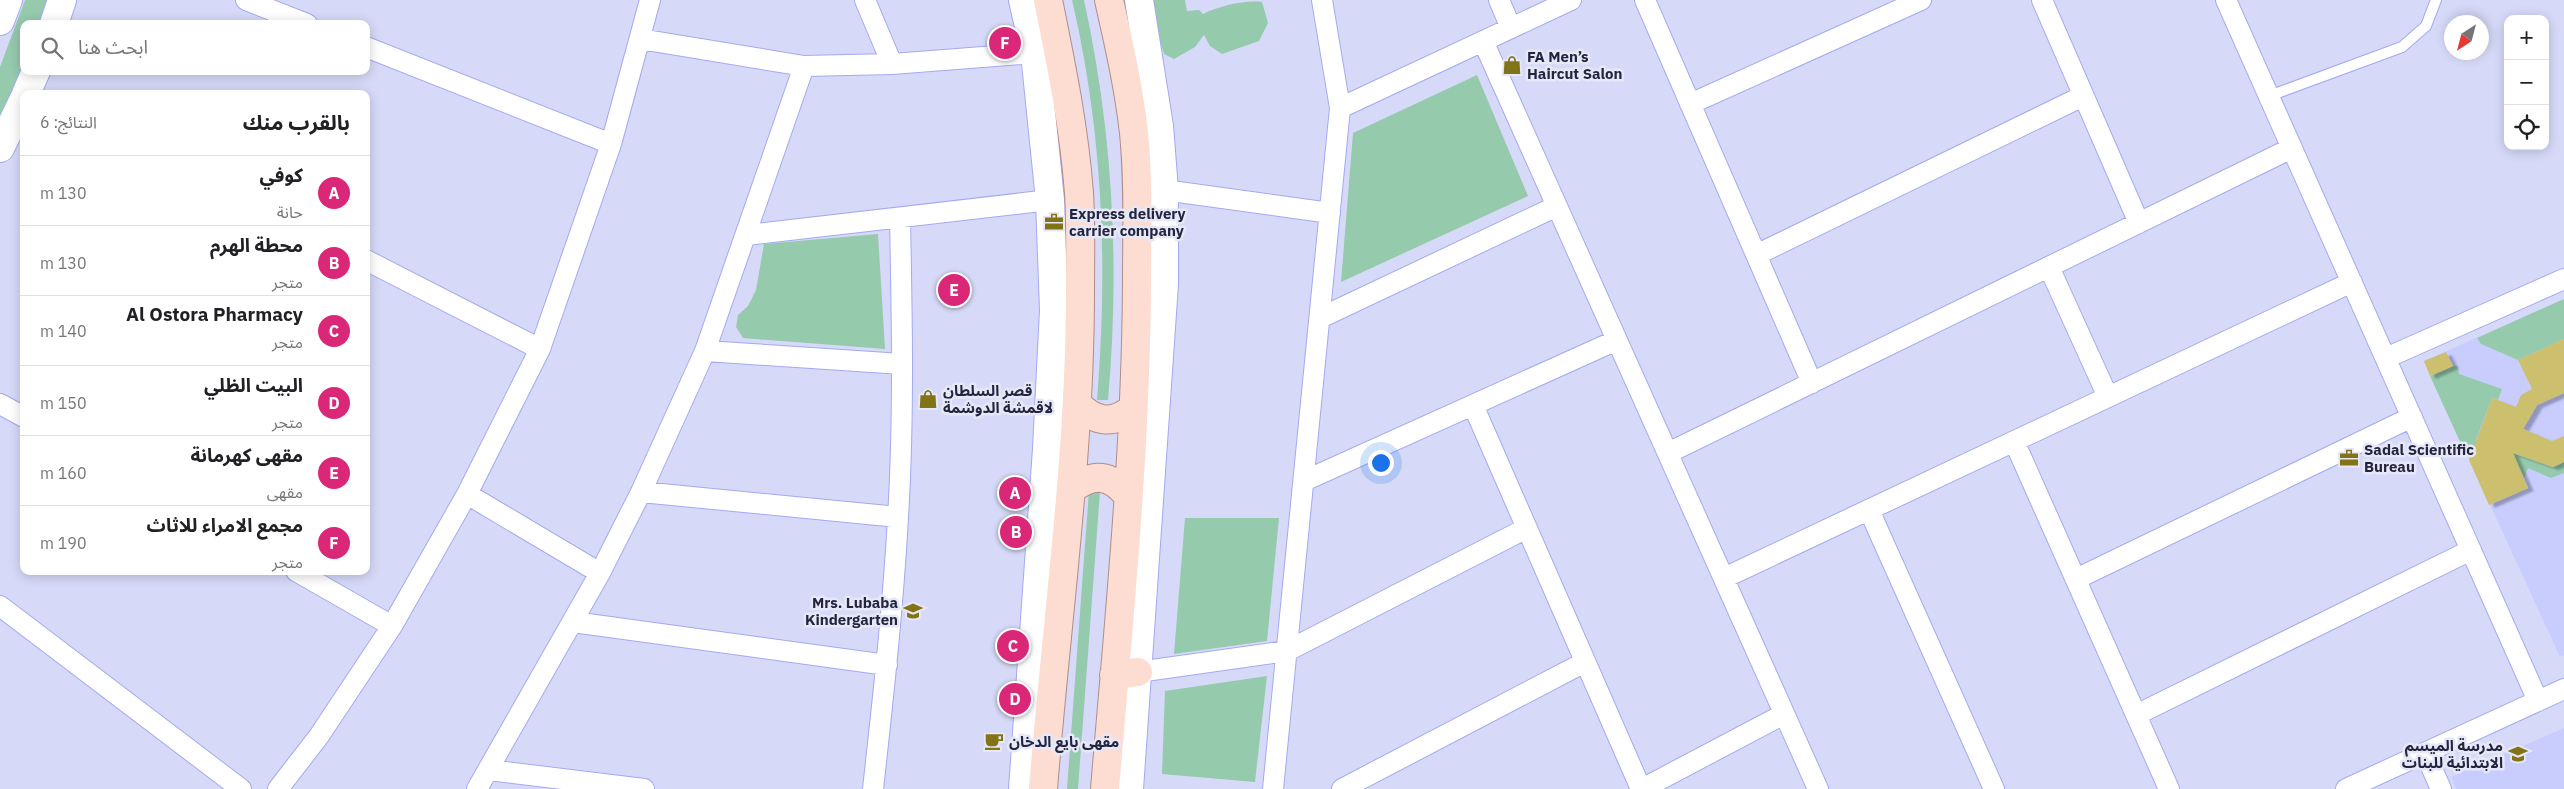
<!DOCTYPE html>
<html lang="ar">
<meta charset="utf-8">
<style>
:root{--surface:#fff;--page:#f6f6f6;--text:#202124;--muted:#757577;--line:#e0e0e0;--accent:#db2777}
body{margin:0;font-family:"IBM Plex Sans","Noto Sans Arabic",sans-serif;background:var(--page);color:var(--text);direction:rtl}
.controls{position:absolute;right:15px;top:15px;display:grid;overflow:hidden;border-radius:10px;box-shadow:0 2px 12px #0003}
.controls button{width:45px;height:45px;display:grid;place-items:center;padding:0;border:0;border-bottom:1px solid var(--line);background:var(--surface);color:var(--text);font:25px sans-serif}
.compass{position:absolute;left:2444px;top:15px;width:45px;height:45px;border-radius:50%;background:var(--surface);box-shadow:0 2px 12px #0003;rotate:216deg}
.you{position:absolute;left:1380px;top:462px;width:18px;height:18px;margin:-12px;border:4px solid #fff;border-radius:50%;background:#1a73e8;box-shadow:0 0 0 8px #1a73e833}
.badge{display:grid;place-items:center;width:32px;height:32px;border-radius:50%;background:var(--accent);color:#fff;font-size:16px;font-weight:700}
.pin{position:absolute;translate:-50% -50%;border:2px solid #fff;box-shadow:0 1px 5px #0006}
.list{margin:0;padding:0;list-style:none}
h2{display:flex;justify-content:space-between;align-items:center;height:65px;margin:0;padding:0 20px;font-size:21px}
h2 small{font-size:16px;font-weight:400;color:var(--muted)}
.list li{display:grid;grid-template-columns:32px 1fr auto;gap:15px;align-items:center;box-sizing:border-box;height:70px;padding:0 20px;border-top:1px solid var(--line)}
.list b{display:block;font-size:19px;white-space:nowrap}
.list p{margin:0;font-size:16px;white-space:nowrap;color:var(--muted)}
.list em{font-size:16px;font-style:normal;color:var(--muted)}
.icon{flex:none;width:28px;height:28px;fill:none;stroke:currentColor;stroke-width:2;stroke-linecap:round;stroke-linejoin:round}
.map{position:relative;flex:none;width:2564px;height:789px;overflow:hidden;direction:ltr}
.search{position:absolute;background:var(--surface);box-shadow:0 2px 12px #0003;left:20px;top:20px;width:350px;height:55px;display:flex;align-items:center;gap:12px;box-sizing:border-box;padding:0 18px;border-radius:10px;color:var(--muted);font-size:19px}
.panel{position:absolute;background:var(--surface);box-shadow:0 2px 12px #0003;left:20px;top:90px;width:350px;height:485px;border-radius:10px;direction:rtl}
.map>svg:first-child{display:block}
</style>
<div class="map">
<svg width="2564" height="789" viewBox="0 0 2564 789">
<defs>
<filter id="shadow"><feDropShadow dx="5.5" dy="3" stdDeviation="1" flood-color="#0004"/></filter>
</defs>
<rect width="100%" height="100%" fill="#d6daf8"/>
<path fill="#c8cdfe" d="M 2564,299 L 2564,655 L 2560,657 L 2424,361 Z
M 2564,728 L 2564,789 L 2456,789 L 2451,777 Z"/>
<path fill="#95caad" d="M 25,0 L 47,0 L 39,24 L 24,24 L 24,62 L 0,119 L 0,67 Z
M 1072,0 L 1084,0 C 1113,132 1120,266 1108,400 L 1097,400 C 1108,265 1103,132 1072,0 Z
M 1148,0 L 1185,0 L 1187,11 L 1199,10 L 1203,14 C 1220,6 1244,0 1262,2 L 1268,23 L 1259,41 L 1222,54 L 1210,46 L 1204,35 L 1195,47 L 1174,59 L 1164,54 Z
M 1477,75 L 1528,196 L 1341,282 L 1353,133 Z
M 878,234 L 885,349 L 743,338 L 736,327 L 738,315 L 748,306 L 756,290 L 764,244 Z
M 2564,299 L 2564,339 L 2518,360 L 2481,344 L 2477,338 Z
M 2453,366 L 2458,366 L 2459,374 L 2502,389 L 2498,400 L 2492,398 L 2476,440 L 2553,467 L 2564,462 L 2564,473 L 2551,478 L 2528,468 L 2524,478 L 2520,470 L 2513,473 L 2486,449 L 2467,457 L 2430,376 Z
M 1090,477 L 1101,478 L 1078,789 L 1067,789 Z
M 1185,518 L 1279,518 L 1267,641 L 1174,654 Z
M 1267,676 L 1255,782 L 1162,774 L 1165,691 Z"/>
<path fill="#ccbf6e" filter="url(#shadow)" d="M 2564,339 L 2564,393 L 2537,405 L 2523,429 L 2552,441 L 2564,436 L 2564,462 L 2553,467 L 2513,453 L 2528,488 L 2489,505 L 2469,460 L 2492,398 L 2516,407 L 2521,395 L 2532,389 L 2518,360 Z
M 2446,352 L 2453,366 L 2430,376 L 2424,361 Z"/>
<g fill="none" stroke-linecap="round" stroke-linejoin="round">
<g stroke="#a4a9f2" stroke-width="12">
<path id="lane" d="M 2269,96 L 2402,47 L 2426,26 L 2436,0"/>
</g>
<g stroke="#a4a9f2" stroke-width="22">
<path id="street" d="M 246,0 L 307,24
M 865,0 L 892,64
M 1499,0 L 1511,28
M 1645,0 L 1812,383
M 2042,0 L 2139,223
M 2226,0 L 2538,701
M 640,39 L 804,66 L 892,64 L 1035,53
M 1483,41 L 1818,789
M 366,47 L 611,144
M 1690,104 L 1921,0
M 1340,108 L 1571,0
M 1164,190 L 1330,213
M 747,235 L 1050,200
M 1756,255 L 2083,96
M 366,260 L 540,349
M 2049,267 L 2108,397
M 1320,318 L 1557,206
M 705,351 L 902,364
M 2386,358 L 2564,279
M 0,404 L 24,417
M 1473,405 L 1641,789
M 2014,441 L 2169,789
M 1668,453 L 2292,148
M 1304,481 L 1617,340
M 641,492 L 898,517
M 467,494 L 600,573
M 1869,510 L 1994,789
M 296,571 L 392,626
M 1724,578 L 2352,282
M 2076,579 L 2412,417
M 0,606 L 241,789
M 573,622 L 887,665
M 1138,672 L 1287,651 L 1527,528
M 2136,715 L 2471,550
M 2425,753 L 2441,789
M 489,770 L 644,789
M 278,789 L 319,736 L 392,626 L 467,494 L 540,349 L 611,144 L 650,0
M 477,789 L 600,573 L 641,492 L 705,351 L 804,66
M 873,789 C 883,699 893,608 898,517 C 904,418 902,318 900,218
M 1273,789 L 1340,108 L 1322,0
M 1342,789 L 1585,662
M 1642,789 L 1784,714
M 2346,789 L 2564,689"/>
</g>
<g stroke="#a4a9f2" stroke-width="30">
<path id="secondary" d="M 1023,0 L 1035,53 L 1050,200 L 1054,310 L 1047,449 L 1023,789
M 0,21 L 8,0
M 54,24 L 62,0
M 26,94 L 36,71
M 0,148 L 24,99
M 1129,789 L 1164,284 L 1164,190 L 1159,126 L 1139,0"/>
</g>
<g stroke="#af8d8b" stroke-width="30">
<path id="primary" d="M 1077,403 C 1094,423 1114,425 1133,408
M 1071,490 C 1093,472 1111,474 1128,496
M 1114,675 L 1138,672
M 1043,789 C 1056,623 1080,458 1080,292 C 1080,259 1081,226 1079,193 C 1074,127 1061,64 1048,0
M 1105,789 C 1119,621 1136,453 1137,284 C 1137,234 1139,183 1134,133 C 1129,88 1119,44 1109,0"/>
</g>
<use href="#lane" stroke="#fff" stroke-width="10"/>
<use href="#street" stroke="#fff" stroke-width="20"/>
<use href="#secondary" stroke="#fff" stroke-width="28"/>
<use href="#primary" stroke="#fdddd1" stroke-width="28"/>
</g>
<defs>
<g id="shop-bare" transform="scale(1.5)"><path d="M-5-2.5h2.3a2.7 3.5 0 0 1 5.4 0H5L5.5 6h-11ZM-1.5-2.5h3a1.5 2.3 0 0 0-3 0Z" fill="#827416" stroke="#e6e8f7" stroke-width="2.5" paint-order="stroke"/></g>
<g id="office-bare" transform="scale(1.5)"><path d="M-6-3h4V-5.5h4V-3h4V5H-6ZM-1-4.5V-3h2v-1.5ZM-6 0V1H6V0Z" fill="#827416" stroke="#e6e8f7" stroke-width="2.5" paint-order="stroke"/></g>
<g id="school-bare" transform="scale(1.5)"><path d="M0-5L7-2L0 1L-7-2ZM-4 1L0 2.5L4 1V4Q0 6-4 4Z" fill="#827416" stroke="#e6e8f7" stroke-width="2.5" paint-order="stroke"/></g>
<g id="cafe-bare" transform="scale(1.5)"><path d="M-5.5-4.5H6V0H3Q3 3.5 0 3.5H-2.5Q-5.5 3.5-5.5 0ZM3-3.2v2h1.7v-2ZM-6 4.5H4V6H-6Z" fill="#827416" stroke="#e6e8f7" stroke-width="2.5" paint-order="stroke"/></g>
</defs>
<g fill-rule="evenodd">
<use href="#shop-bare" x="1512" y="65"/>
<use href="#office-bare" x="1054" y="222"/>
<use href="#shop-bare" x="928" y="399"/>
<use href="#office-bare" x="2349" y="458"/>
<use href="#school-bare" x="913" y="611"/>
<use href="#cafe-bare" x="994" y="741"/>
<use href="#school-bare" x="2518" y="754"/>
</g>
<g text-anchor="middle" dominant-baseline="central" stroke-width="5" stroke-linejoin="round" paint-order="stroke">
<g font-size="15" font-weight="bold" fill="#232440" stroke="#e6e8f7" text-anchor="start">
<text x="1527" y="56">FA Men’s<tspan x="1527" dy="17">Haircut Salon</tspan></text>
<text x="1069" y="213">Express delivery<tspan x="1069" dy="17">carrier company</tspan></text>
<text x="943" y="390">قصر السلطان<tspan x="943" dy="17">لاقمشة الدوشمة</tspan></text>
<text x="2364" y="449">Sadal Scientific<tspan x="2364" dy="17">Bureau</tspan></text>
<text x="898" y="602" text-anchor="end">Mrs. Lubaba<tspan x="898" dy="17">Kindergarten</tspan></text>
<text x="1009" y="741">مقهى بايع الدخان</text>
<text x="2503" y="745" text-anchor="end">مدرسة الميسم<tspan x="2503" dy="17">الابتدائية للبنات</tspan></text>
</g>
</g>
</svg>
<div class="controls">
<button>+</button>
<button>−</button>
<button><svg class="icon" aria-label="locate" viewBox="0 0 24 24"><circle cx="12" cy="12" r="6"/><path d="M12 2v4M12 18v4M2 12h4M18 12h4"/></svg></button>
</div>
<svg class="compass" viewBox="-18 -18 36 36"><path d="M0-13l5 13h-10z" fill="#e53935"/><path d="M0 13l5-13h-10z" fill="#757577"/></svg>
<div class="you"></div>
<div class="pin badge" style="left:1015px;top:493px">A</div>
<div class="pin badge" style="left:1016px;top:532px">B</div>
<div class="pin badge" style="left:1013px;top:646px">C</div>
<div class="pin badge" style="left:1015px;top:699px">D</div>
<div class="pin badge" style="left:954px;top:290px">E</div>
<div class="pin badge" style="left:1005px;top:43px">F</div>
<div class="search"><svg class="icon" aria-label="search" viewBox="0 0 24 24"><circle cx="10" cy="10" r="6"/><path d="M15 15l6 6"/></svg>ابحث هنا</div>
<section class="panel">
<h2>بالقرب منك<small>النتائج: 6</small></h2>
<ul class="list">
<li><span class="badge">A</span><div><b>كوفي</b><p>حانة</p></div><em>130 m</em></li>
<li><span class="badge">B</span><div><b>محطة الهرم</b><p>متجر</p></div><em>130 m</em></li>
<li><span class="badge">C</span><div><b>Al Ostora Pharmacy</b><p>متجر</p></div><em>140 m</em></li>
<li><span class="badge">D</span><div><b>البيت الظلي</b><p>متجر</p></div><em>150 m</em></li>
<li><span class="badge">E</span><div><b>مقهى كهرمانة</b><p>مقهى</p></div><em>160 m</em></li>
<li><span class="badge">F</span><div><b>مجمع الامراء للاثاث</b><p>متجر</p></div><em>190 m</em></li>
</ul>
</section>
</div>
